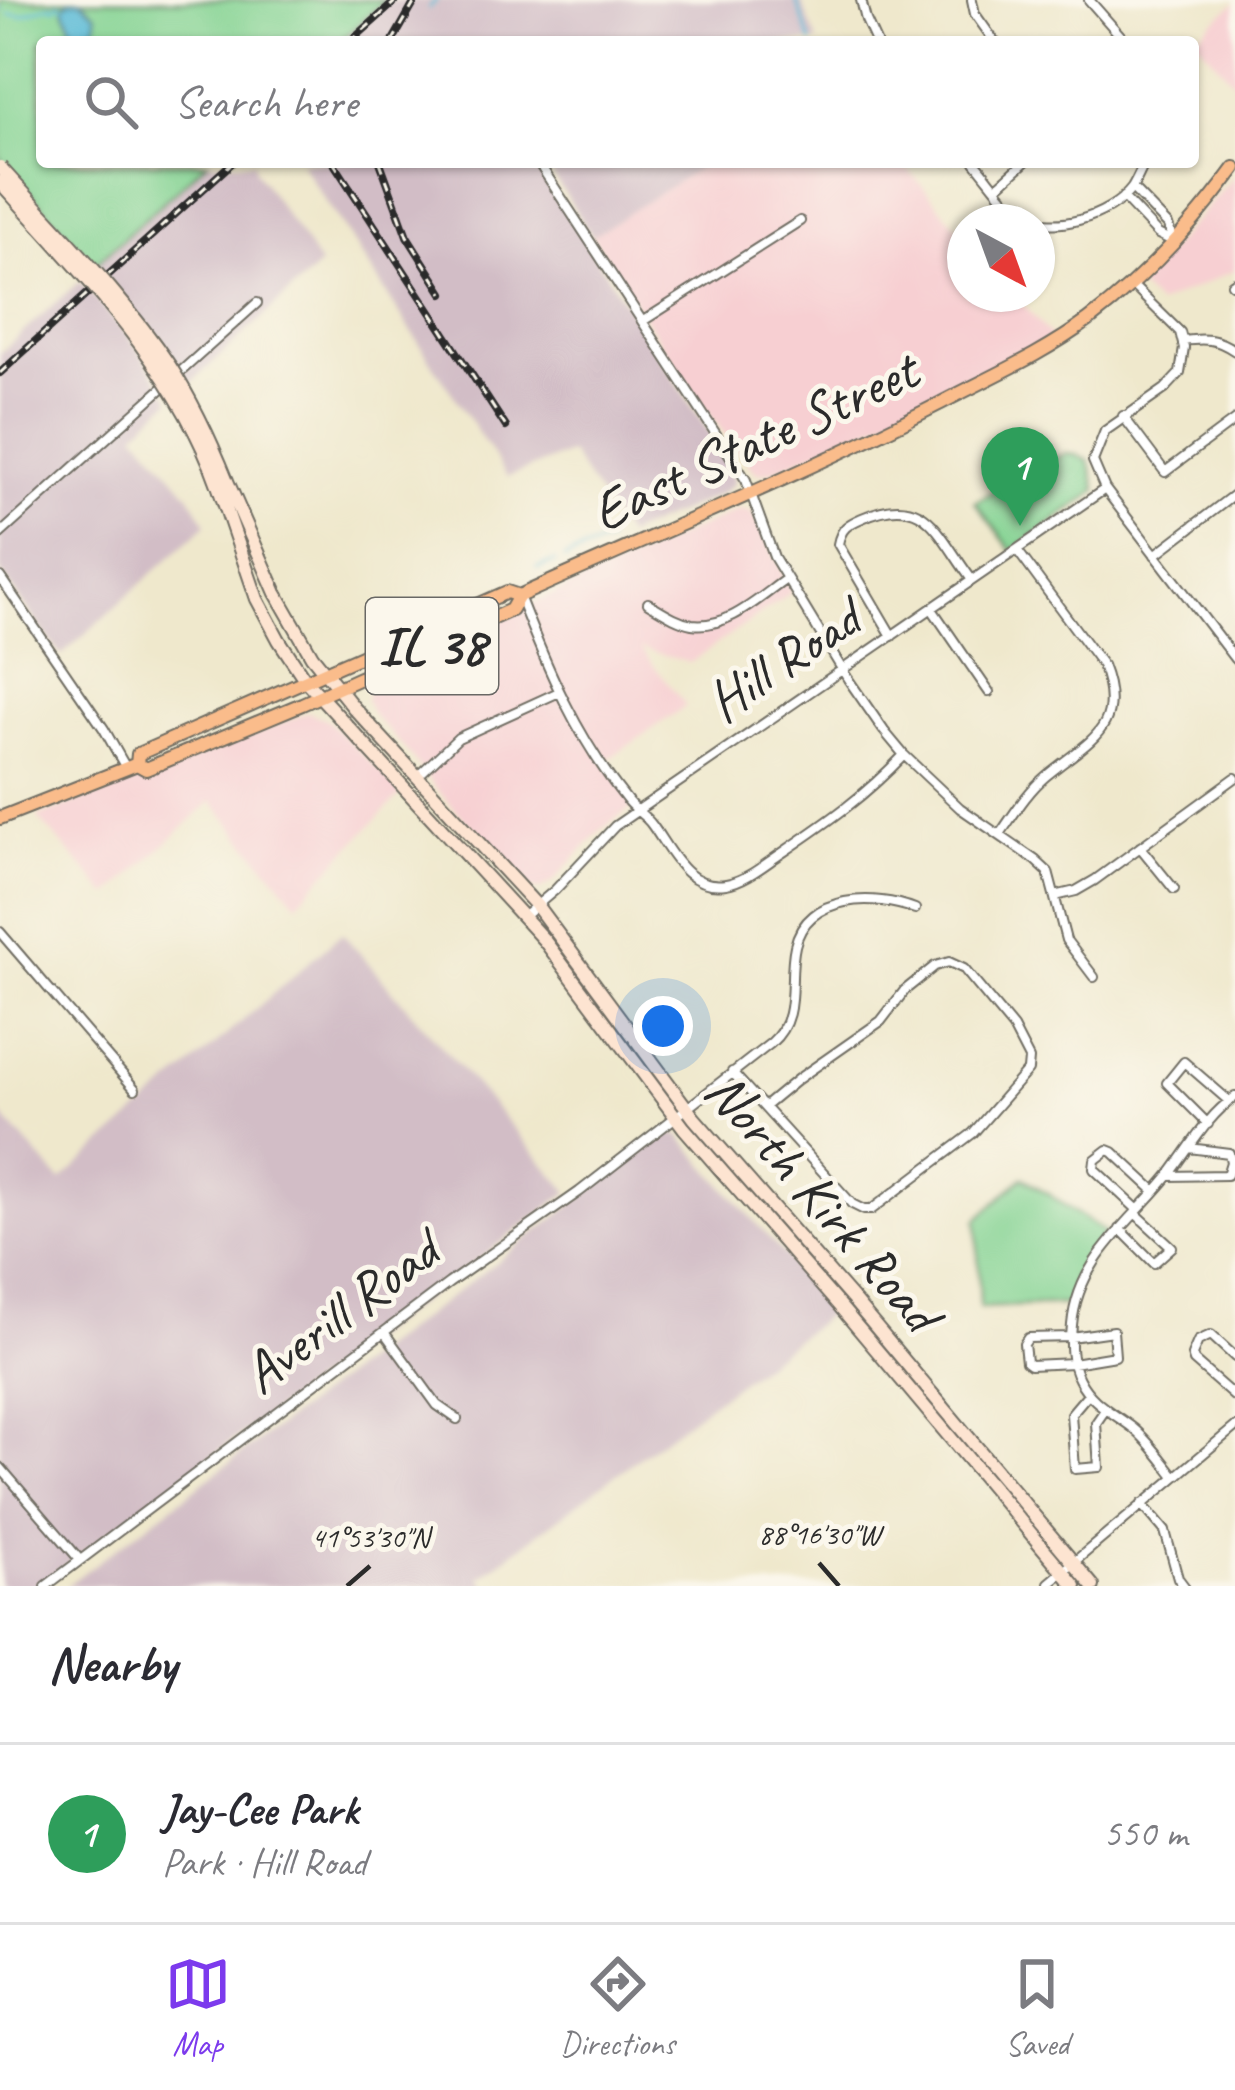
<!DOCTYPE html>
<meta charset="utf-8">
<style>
:root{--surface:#fff;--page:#f2f2f3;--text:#2b2b33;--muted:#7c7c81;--line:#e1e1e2;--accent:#7c3aed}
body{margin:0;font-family:Caveat,sans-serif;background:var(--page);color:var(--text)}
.compass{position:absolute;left:947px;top:204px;width:108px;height:108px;border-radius:50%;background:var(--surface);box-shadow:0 3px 9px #0004;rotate:139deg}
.you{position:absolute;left:663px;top:1026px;width:42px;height:42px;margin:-30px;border:9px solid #fff;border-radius:50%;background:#1a73e8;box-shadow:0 0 0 18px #1a73e833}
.badge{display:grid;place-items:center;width:78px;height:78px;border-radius:50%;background:var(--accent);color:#fff;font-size:39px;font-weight:700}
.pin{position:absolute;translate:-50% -99px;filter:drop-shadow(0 3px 6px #0008)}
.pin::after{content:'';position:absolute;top:63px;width:42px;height:36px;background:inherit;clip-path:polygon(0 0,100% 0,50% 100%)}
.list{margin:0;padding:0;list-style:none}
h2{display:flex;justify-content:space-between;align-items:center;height:156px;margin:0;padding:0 48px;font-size:51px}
h2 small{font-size:39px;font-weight:400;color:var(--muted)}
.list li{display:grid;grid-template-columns:78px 1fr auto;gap:36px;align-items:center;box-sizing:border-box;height:180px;padding:0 48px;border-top:3px solid var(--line)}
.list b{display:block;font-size:45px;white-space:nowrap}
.list p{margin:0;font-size:39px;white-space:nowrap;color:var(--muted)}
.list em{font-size:39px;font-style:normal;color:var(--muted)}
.icon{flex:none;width:66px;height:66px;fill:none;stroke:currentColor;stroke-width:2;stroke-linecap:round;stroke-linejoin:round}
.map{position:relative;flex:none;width:1235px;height:1586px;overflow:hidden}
.search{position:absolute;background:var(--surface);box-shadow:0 3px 9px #0004;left:36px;right:36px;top:36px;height:132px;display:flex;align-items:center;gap:30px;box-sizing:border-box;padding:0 42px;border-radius:12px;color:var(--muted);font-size:45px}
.sheet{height:336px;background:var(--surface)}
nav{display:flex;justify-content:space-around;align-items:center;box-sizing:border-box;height:168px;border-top:3px solid var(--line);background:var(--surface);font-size:33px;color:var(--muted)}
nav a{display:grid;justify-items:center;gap:6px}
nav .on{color:var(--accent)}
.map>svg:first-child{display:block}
</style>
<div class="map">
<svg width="1235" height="1586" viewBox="0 0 1235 1586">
<rect width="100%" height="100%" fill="#fbf7ec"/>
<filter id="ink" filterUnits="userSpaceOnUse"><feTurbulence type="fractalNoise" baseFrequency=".00833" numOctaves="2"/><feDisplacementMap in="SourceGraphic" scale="24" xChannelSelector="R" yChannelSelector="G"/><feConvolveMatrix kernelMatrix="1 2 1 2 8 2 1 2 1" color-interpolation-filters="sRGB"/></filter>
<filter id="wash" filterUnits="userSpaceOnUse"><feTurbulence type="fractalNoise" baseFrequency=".004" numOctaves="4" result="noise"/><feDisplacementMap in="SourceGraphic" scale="48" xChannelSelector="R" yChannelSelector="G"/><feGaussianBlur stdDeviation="2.7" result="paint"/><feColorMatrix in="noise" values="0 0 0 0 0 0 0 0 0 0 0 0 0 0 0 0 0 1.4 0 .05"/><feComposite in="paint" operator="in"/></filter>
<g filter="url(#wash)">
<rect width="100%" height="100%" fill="#efe8cc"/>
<path fill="#f7cfd2" d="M 1235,3 L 1235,83 L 1195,38 Z
M 708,162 L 902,162 L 965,236 L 965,294 L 1014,294 L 1053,339 L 854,435 L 770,472 L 760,473 L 754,470 L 699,402 L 592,236 Z
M 1235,175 L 1235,270 L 1157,305 L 1137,286 Z
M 738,510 L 749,511 L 757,520 L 792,592 L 690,663 L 640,648 L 686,706 L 606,761 L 637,804 L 601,830 L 553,882 L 540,890 L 530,889 L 436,789 L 403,747 L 372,714 L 366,700 L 370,685 L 383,676 L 439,647 Z
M 308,712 L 326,719 L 402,793 L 297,903 L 212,801 L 109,896 L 37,817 L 230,745 Z"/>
<path fill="#d2bdc6" d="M 385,0 L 801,0 L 818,42 L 339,42 Z
M 207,162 L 254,162 L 255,170 L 320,265 L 188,385 L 94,265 Z
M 300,162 L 534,162 L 730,465 L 734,479 L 732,485 L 720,494 L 626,536 L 570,453 L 507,477 Z
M 544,162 L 708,162 L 592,236 Z
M 80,281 L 132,340 L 171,399 L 136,432 L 189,494 L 207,524 L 61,656 L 0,571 L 0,353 Z
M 342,933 L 569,1192 L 37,1586 L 0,1586 L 0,1113 L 61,1181 Z
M 676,1134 L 681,1137 L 833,1311 L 480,1577 L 487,1586 L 66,1586 L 665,1135 Z"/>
<path fill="#84d393" stroke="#587f5f" stroke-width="3" d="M 0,0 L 385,0 L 339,42 L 42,42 L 42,162 L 207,162 L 94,265 L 0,158 Z
M 1065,454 L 1076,455 L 1089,461 L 1097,491 L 1012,551 L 975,502 L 1032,468 Z
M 1023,1177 L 1105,1233 C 1088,1256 1077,1277 1069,1304 L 980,1308 L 977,1220 Z"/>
<path fill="#58bad6" stroke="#427280" stroke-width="3" d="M 81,0 L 96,14 L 96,25 L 91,30 L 85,31 L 80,37 L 71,33 L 72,27 L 63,7 L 69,1 Z"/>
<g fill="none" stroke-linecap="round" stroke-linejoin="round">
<path stroke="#58bad6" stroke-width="3" d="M 796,0 L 811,42
M 429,8 L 437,0
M 0,10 L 2,10
M 9,14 L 22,15 L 51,5 L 54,8 L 59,3 L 63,7
M 564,559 L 608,541
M 537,568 L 555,562"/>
</g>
</g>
<g filter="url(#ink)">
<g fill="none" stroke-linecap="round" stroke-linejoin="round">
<g stroke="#706d63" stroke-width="12">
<path id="street" d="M 861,0 L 866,20 L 876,42
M 972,0 L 975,14 L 995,42
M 1089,0 L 1126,42
M 538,162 L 746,480 L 774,557 L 848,679 L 884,731 L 904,755 L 960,808 L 1035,860 L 1048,872 L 1066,940 L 1094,977
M 975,162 C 989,178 1003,200 1019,213 C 1049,237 1111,216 1132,188 C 1137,180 1141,170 1145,162
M 997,187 L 1025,162
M 1132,188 L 1168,225 L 1173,241
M 1123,197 L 1158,234 L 1174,242
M 1232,284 L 1235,282
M 1132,285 L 1180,332 L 1184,348 L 1180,373 L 1165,389 L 1105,431 L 1093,461 L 1105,489 L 1235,659
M 643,321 L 800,221
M 1183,341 C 1204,338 1217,338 1235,351
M 1123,416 L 1165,472 L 1235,420
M 0,534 L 257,303
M 1155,555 L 1235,494
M 0,577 L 104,729 L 126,768
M 519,596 C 547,668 577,738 626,799 C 633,809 645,815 652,825 C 671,851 686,890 726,884 C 746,881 765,864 782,853 C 829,821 864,797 904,755
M 648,603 C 662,611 676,621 692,624 C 727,629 759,598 786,579
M 932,609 L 989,692
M 892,636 L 838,544 C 841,528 848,524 862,518 C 927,489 937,534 972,580
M 418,776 L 458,738 L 559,692
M 1000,834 C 1014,814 1027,792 1046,776 C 1089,740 1127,729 1102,665 L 1017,550
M 1140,847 L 1174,889
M 1055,896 L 1076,891 L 1095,880 L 1235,778
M 523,917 L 555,890 L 615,826 L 1105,489
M 0,932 L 135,1089
M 732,1072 L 764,1107 L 798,1079 L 881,1021 L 905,990 L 935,966 L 949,962 L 964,969 L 1013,1028 L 1029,1059 L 1028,1070 L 973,1133 L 871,1210 L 864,1210 L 852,1204 L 764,1107
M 1208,1124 L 1167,1083 L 1184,1062 L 1229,1101
M 1169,1176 L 1227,1175 L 1231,1162 L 1229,1153 L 1189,1148
M 1138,1210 L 1094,1169 L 1095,1160 L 1108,1150 L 1113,1152 L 1155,1191
M 1120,1229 L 1154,1263 L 1172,1247 L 1135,1213
M 1113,1331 L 1115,1356 L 1073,1363 L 1030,1365 L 1026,1362 L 1024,1344 L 1028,1338 L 1071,1337 Z
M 384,1332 L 437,1405 L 457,1419
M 1235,1357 L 1211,1335 L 1198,1341 L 1192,1355 L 1194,1361 L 1235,1397
M 1088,1394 L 1071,1414 L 1075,1469 L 1099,1467 L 1096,1423 L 1105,1410
M 0,1467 L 80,1560
M 1175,1476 C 1162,1460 1149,1441 1133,1428 C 1112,1412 1091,1403 1079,1379 C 1070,1362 1070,1344 1072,1325 C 1078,1258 1131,1223 1170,1174 C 1190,1148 1207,1116 1235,1097
M 1142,1504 L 1165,1531 L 1178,1578 L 1184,1586
M 1049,1583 L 1235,1427
M 46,1586 L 449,1283 L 579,1192 L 771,1043 C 801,1017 787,981 795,946 C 807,893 876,894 915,909"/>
</g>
<g stroke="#706d63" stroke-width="16">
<path id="secondary" d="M 227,481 L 276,593 L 312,656 L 354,708 L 537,906 L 694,1118 L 855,1302 L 1093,1586
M 218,485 L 257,599 L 279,640 L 306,681 L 544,940 L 684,1128 L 843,1310 L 1075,1586"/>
</g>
<g stroke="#706d63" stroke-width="16">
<path id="primary" d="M 137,764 L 138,754 L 507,592 L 519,596 C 658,533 801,475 937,405 C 988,378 1042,355 1089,320 C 1145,278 1193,225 1235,168
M 0,818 L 137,764 L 146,769 L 302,704 L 511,610 L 519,596"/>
</g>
<use href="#street" stroke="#fff" stroke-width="8"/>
<use href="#secondary" stroke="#fde4d1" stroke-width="12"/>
<use href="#primary" stroke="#fabc8b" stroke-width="12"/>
<g stroke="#2b2b2b" stroke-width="8">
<path id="rail" d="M 350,42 L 397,0
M 392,42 L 416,0
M 333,162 L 506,427
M 380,162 L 407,236 L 443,293
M 0,373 L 233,162"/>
</g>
<use href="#rail" stroke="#fbf7ec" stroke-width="3" stroke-dasharray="9" stroke-linecap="butt"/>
<g stroke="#706d63" stroke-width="16" stroke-linecap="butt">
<path id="secondary-bridge" d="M 0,167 C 57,231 121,293 169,365 C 193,402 211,441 227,481
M 0,182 C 83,275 175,364 218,485"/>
</g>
<use href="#secondary-bridge" stroke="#fde4d1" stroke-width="12"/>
</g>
</g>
<path fill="none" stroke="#2b2b2b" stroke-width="4.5" d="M 819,1563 L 839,1586M 347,1586 L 370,1566"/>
<g text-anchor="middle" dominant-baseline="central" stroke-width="10" stroke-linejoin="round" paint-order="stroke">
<rect fill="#fbf7ec" stroke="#696865" stroke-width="3" x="366" y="598" width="132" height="96" rx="9"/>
<g font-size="54" font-weight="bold" fill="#2b2b2b">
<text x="432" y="646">IL 38</text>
</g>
<g font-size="57" fill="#2b2b2b" stroke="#fbf7ec">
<text transform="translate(754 441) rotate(-25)">East State Street</text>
<text transform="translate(783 660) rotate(-34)">Hill Road</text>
<text transform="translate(823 1201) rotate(49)">North Kirk Road</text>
<text transform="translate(340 1312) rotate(-37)">Averill Road</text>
</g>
</g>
<g font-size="30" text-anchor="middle" fill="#2b2b2b" stroke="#fbf7ec" stroke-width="10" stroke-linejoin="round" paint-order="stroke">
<text x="819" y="1544">88°16'30"W</text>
<text x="370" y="1547">41°53'30"N</text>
</g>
</svg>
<svg class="compass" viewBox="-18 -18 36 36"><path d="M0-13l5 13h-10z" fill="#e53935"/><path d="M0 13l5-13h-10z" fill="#7c7c81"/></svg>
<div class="you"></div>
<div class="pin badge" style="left:1020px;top:526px;background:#2e9e5b">1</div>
<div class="search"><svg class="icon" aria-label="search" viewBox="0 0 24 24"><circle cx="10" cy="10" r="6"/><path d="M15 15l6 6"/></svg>Search here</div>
</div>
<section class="sheet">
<h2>Nearby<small></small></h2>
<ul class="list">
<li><span class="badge" style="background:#2e9e5b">1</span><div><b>Jay-Cee Park</b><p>Park · Hill Road</p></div><em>550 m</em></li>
</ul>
</section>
<nav>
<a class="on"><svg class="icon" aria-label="map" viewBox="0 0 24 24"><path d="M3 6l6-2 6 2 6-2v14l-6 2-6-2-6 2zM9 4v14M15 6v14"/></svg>Map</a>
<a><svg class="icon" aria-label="directions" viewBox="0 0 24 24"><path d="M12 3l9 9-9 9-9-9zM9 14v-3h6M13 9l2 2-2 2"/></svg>Directions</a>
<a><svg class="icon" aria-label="saved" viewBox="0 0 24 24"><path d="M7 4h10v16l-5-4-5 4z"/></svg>Saved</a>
</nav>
